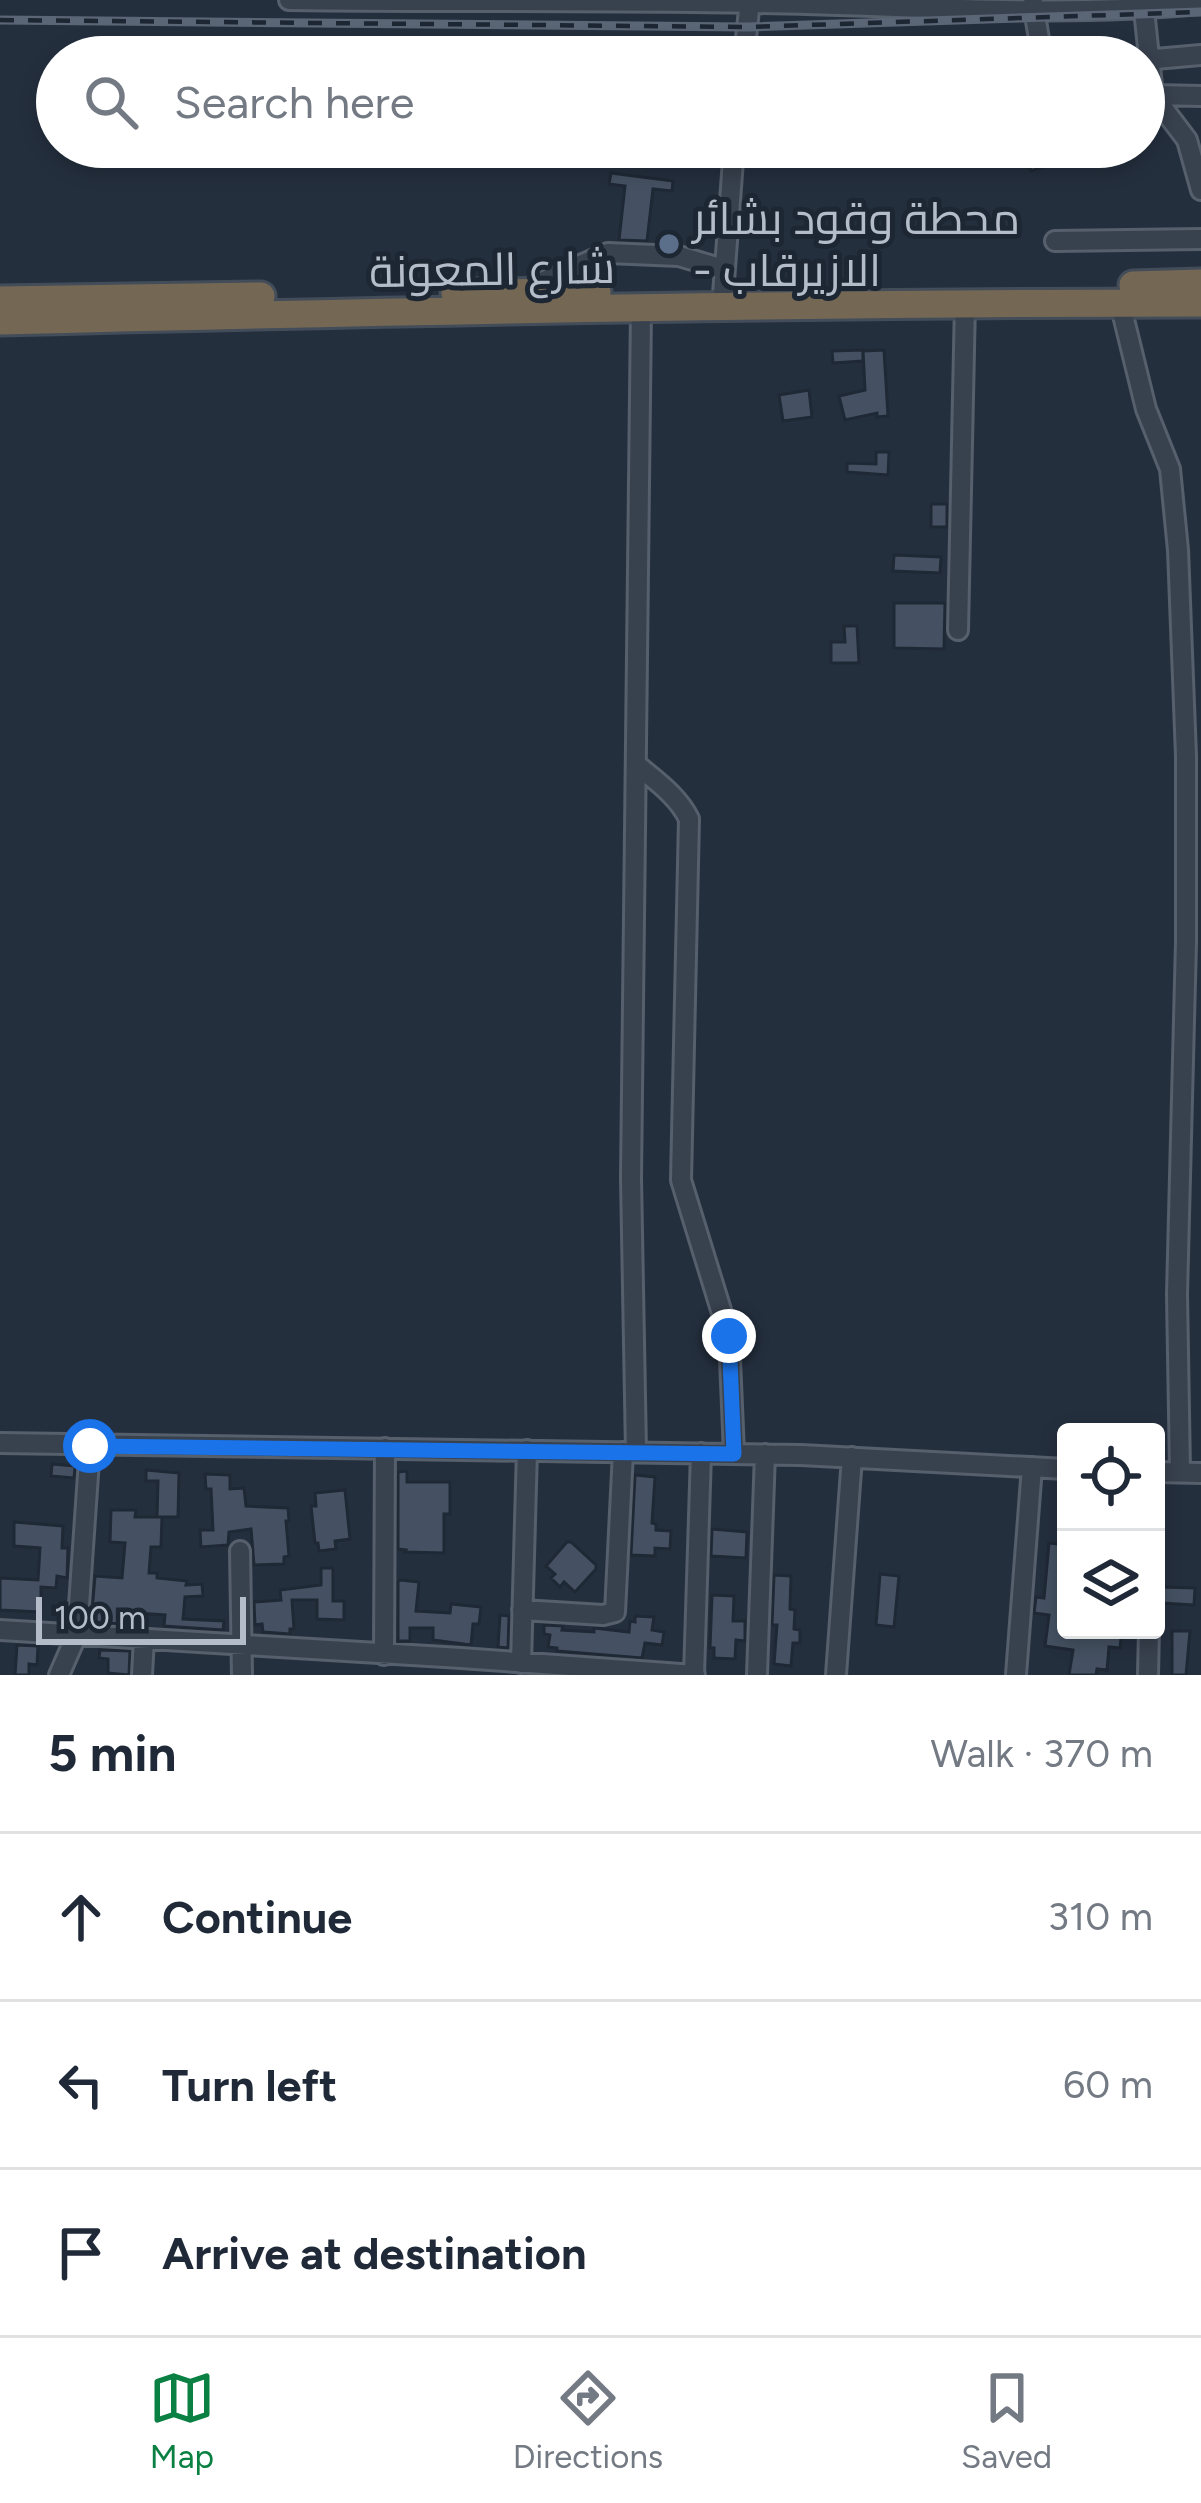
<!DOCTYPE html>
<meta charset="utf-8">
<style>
:root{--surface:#fff;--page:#f2f2f3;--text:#1f2937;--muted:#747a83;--line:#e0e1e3;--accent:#0b8043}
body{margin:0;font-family:Figtree,Cairo,sans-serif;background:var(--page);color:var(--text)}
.controls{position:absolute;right:36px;bottom:36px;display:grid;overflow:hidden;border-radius:12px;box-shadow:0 6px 18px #0003}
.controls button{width:108px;height:108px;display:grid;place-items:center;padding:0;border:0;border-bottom:3px solid var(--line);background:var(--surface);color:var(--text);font:60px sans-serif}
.scale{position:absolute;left:36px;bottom:30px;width:210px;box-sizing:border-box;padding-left:12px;border:6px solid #b4bcc9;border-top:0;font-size:33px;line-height:42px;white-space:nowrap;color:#b4bcc9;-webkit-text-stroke:9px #1d2633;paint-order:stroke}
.stop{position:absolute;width:36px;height:36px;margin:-27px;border:9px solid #1a73e8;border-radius:50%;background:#fff}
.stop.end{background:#1a73e8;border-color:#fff;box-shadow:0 3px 12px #0008}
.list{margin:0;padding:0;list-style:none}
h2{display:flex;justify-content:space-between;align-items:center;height:156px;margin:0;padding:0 48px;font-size:51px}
h2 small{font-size:39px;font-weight:400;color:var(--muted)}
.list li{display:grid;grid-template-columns:78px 1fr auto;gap:36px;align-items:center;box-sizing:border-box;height:168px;padding:0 48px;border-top:3px solid var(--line)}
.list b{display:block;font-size:45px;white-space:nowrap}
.list em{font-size:39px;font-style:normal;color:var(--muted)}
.icon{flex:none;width:66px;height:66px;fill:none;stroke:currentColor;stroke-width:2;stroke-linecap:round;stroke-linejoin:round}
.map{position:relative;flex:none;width:1201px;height:1675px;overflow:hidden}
.search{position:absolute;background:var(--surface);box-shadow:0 6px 18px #0003;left:36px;right:36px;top:36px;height:132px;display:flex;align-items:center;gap:30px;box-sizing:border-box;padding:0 42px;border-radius:66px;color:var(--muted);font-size:45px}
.sheet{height:660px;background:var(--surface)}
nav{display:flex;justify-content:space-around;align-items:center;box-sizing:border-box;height:168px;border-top:3px solid var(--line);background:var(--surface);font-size:33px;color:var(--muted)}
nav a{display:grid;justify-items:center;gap:6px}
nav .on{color:var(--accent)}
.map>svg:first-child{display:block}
</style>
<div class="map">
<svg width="1201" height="1675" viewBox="0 0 1201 1675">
<rect width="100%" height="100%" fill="#242f3e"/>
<path fill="#455162" stroke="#1f2835" stroke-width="3" d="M 1024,147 L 1096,147 L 1097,149 L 1055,160 L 1057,162 L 1031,171 Z
M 611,173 L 673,181 L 672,191 L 653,189 L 647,241 L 619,240 L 625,186 L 609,184 Z
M 863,350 L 863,361 L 833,363 L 832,351 Z
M 884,350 L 888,416 L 877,417 L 877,413 L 845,420 L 839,396 L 865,390 L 863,351 Z
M 809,390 L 812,417 L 783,421 L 779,395 Z
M 876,452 L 889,452 L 888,475 L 847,472 L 847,463 L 876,464 Z
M 931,504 L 947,504 L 947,527 L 931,527 Z
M 894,555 L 941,557 L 940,573 L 893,571 Z
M 894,603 L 945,603 L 944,649 L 894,648 Z
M 844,626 L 857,626 L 859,663 L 831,663 L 831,642 L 845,642 Z
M 52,1464 L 75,1466 L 74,1478 L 51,1476 Z
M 146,1470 L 179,1473 L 178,1517 L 157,1517 L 158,1481 L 146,1481 Z
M 407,1471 L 407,1482 L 450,1482 L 450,1514 L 444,1514 L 444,1553 L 405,1552 L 406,1550 L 398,1549 L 398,1472 Z
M 205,1474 L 230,1475 L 230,1489 L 244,1488 L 246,1506 L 288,1508 L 289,1521 L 286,1521 L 289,1556 L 284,1557 L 284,1564 L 254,1565 L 251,1529 L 229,1532 L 228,1545 L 201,1547 L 200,1530 L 213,1530 L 211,1489 L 206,1489 Z
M 635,1475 L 655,1477 L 652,1523 L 656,1524 L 656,1530 L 671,1531 L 670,1549 L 655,1548 L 655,1556 L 631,1555 Z
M 345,1490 L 350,1539 L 335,1541 L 336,1549 L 319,1551 L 318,1543 L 315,1543 L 311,1506 L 316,1506 L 315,1493 Z
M 111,1510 L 136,1510 L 135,1517 L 162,1517 L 161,1547 L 151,1547 L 149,1573 L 157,1573 L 157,1578 L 187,1581 L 186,1585 L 202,1584 L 203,1596 L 185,1597 L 183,1619 L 224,1621 L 223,1630 L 164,1626 L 165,1615 L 123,1612 L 122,1624 L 91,1622 L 95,1576 L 122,1578 L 125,1543 L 110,1542 Z
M 14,1522 L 63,1526 L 62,1548 L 68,1548 L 67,1578 L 57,1576 L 56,1588 L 41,1587 L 41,1612 L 0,1610 L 0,1578 L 38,1580 L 40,1548 L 14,1546 Z
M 712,1529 L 747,1532 L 746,1558 L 711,1556 Z
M 567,1542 L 571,1542 L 596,1565 L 596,1569 L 575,1592 L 564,1582 L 560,1587 L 551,1578 L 555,1574 L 546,1566 Z
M 1049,1543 L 1066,1545 L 1066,1630 L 1122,1630 L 1120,1648 L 1109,1647 L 1107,1670 L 1097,1669 L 1096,1675 L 1069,1675 L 1073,1650 L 1045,1646 L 1049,1615 L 1034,1613 L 1036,1597 L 1044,1598 Z
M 321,1568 L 333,1568 L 333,1601 L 344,1601 L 344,1620 L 317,1619 L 317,1600 L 292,1600 L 294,1629 L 290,1629 L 290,1634 L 263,1632 L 262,1624 L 255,1625 L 254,1602 L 281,1600 L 280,1590 L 321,1585 Z
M 880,1574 L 899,1576 L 894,1627 L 876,1625 Z
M 774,1575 L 791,1576 L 790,1609 L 795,1610 L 794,1629 L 800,1630 L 800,1643 L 793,1643 L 791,1666 L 774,1664 L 777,1625 L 772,1625 Z
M 400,1580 L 419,1582 L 416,1611 L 450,1613 L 451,1604 L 481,1607 L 479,1624 L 473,1624 L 471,1645 L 433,1640 L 433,1628 L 410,1628 L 410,1641 L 398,1641 L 398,1582 Z
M 1161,1587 L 1195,1588 L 1194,1605 L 1161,1603 Z
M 712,1595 L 734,1596 L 733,1621 L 745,1621 L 745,1641 L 736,1640 L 735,1659 L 714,1658 L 714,1648 L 710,1648 Z
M 500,1615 L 509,1616 L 508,1648 L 498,1647 Z
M 635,1616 L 654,1617 L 652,1630 L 664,1632 L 662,1645 L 645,1643 L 642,1658 L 557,1651 L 557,1648 L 548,1647 L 550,1635 L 544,1634 L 544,1625 L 563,1626 L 562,1630 L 594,1632 L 594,1628 L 629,1632 L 630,1621 L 635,1622 Z
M 1172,1631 L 1190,1631 L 1186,1675 L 1172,1675 Z
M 17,1645 L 38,1646 L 37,1665 L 29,1664 L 29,1675 L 15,1675 Z
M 100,1650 L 130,1651 L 129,1675 L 108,1673 L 108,1659 L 99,1658 Z"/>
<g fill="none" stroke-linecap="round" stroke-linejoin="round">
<g stroke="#565f6c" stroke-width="24">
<path id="minor" d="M 289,0 C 444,2 599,0 754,3 C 903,5 1053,18 1201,4
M 1143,0 L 1153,95 L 1201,96
M 1033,3 L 1042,57
M 744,57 L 750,0
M 1144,60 L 1201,55
M 1153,95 L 1187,140 L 1201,190
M 1055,241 L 1201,239
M 528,288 L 608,253 L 679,256 L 723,269
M 1120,303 L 1146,409 L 1170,469 L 1178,550 L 1186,756 L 1186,942 L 1177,1294 L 1180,1472
M 722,308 L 734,147
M 958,630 L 965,303
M 637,765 C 656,781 678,796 689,819 L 681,1180 L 729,1336 L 734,1453
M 0,1443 L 801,1455 L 1066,1469
M 636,1452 L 631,1178 L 641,309
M 1156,1472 L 1201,1473
M 240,1551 L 242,1675
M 522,1610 L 603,1615 L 615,1612 L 623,1452
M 0,1630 L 461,1658 L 695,1675
M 384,1655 L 385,1448
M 521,1663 L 527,1450
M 59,1675 L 77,1634 L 90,1446
M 142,1675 L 144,1638
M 694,1675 L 701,1453
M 757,1675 L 765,1454
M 836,1675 L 852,1457
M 1016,1675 L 1032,1467
M 1148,1675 L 1149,1630"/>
</g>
<g stroke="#434c59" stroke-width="33">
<path id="highway" d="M 1133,285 L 1201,283
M 455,293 L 597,292
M 0,300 L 261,296
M 0,321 C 400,311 801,303 1201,303"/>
</g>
<use href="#minor" stroke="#38414e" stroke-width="18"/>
<use href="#highway" stroke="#746855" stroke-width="27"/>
<g stroke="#5a6575" stroke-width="9">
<path id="rail" d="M 0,20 L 747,27 L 1201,12"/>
</g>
<use href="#rail" stroke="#1d2633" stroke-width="4.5" stroke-dasharray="14" stroke-linecap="butt"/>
</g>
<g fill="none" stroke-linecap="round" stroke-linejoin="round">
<path stroke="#1a73e8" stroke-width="15" d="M 90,1446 L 734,1454 L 729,1336"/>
</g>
<circle fill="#5c6f8a" stroke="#1d2633" stroke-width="4.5" cx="669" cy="244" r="12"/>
<g text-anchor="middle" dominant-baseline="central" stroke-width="10" stroke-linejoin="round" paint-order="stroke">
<g font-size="45" fill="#b4bcc9" stroke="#1d2633" text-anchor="start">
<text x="693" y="218">محطة وقود بشائر<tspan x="693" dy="52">- الازيرقاب</tspan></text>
</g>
<g font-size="45" fill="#b4bcc9" stroke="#1d2633">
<text transform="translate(492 269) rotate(-1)">شارع المعونة</text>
</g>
</g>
</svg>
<div class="controls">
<button><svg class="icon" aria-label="locate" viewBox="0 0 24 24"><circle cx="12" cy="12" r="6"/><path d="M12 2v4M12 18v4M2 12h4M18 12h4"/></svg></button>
<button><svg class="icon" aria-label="layers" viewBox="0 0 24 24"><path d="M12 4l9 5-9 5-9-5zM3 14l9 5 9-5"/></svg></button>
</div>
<div class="scale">100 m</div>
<div class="stop" style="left:90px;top:1446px"></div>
<div class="stop end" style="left:729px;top:1336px"></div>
<div class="search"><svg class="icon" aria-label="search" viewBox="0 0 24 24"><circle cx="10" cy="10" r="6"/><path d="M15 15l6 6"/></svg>Search here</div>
</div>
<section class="sheet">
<h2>5 min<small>Walk · 370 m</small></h2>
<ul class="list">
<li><svg class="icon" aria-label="ahead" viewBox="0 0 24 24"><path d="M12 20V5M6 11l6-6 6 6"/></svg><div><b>Continue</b></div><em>310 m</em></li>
<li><svg class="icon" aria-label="left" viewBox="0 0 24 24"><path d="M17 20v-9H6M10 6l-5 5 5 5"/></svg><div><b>Turn left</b></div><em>60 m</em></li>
<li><svg class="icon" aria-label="arrive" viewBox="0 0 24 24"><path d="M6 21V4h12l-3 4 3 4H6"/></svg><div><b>Arrive at destination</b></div></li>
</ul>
</section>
<nav>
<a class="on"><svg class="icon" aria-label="map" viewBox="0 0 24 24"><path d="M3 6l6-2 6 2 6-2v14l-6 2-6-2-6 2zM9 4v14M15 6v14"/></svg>Map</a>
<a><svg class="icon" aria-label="directions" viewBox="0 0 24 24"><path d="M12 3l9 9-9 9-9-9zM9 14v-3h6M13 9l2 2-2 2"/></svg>Directions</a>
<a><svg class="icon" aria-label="saved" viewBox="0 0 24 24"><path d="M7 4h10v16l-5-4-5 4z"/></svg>Saved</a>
</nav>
